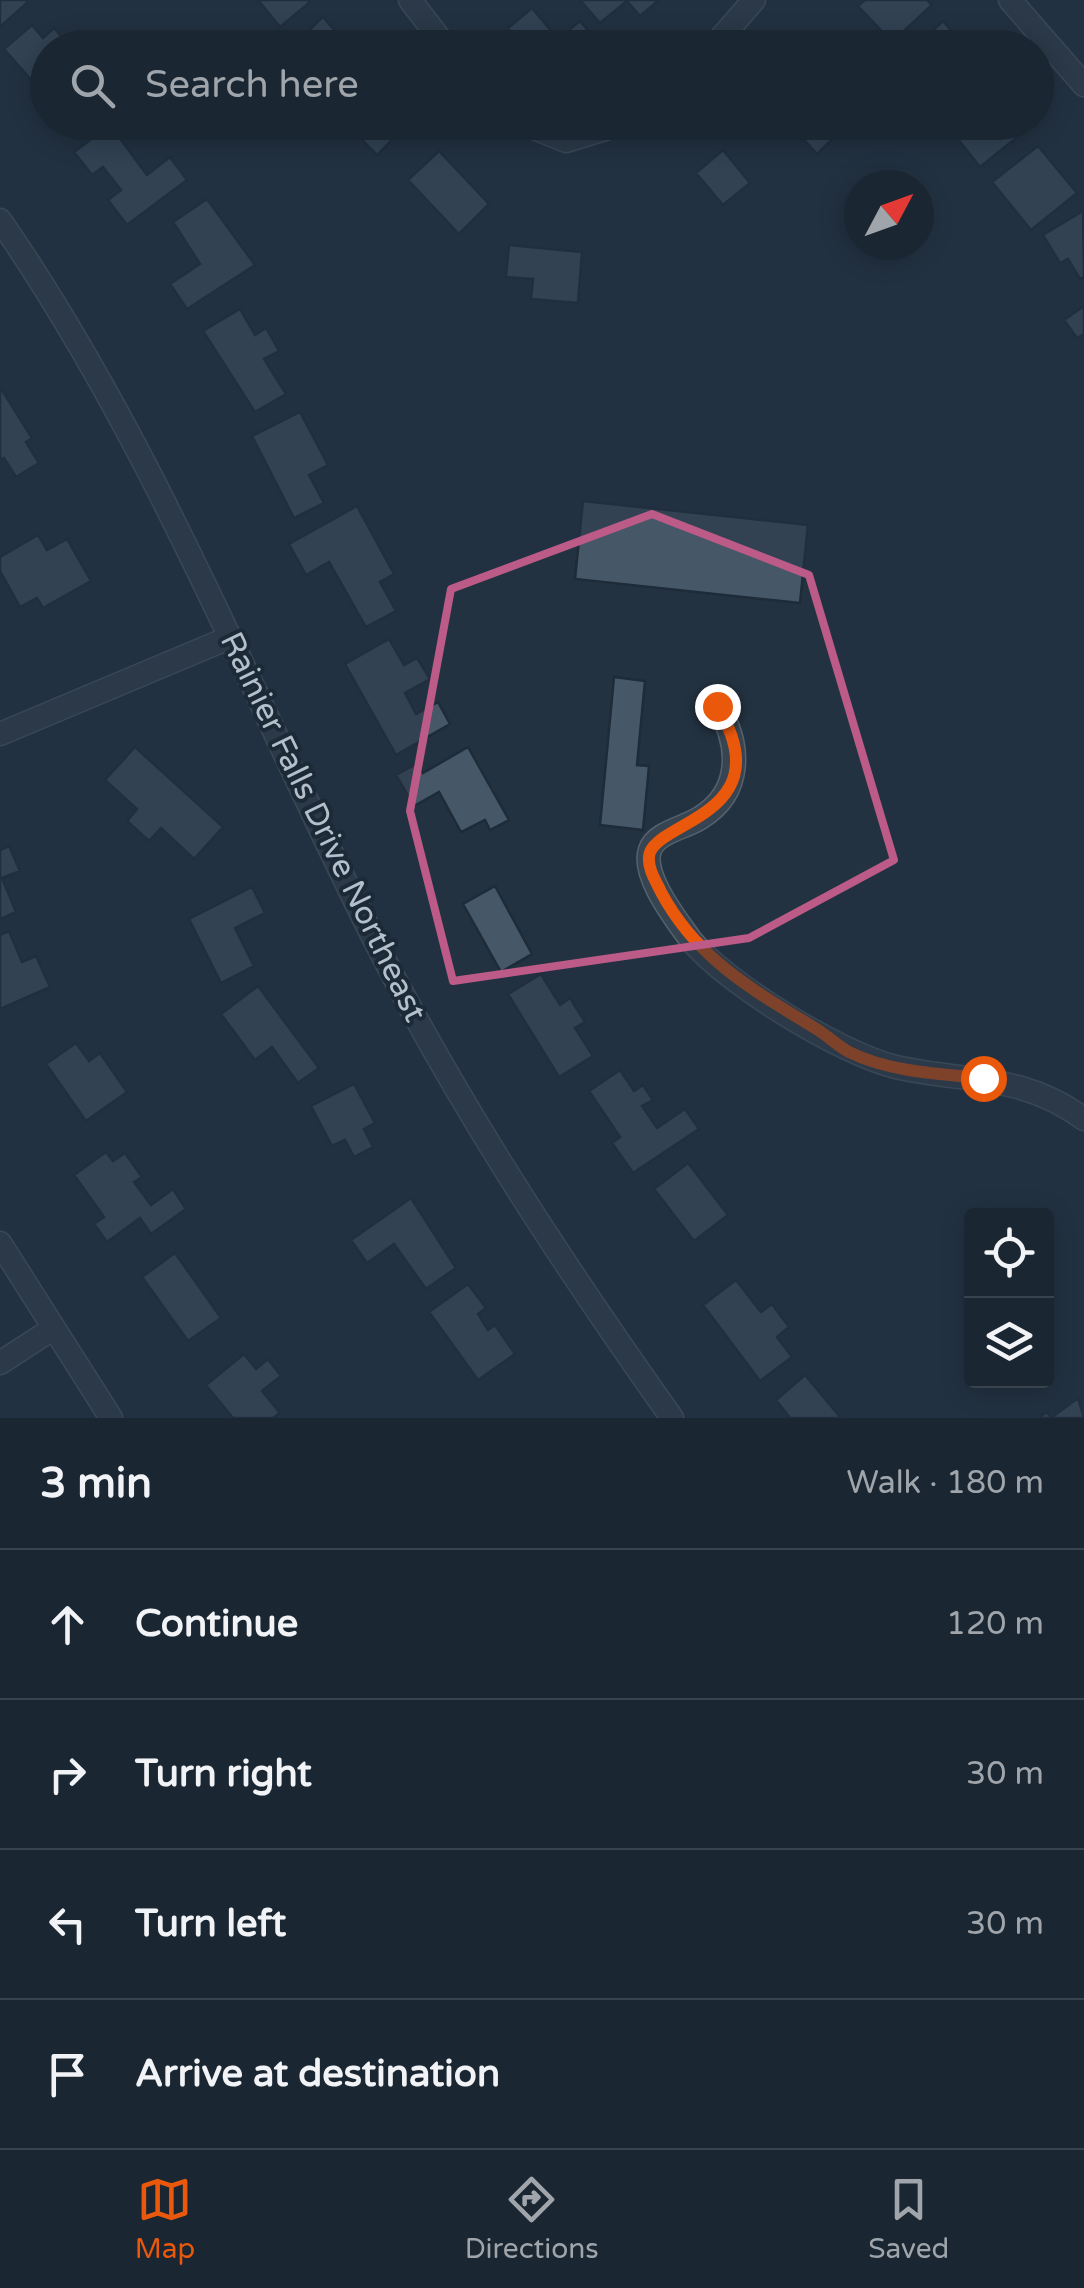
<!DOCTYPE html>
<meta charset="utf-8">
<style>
:root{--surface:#1a2631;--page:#27323d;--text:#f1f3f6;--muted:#9fa5ab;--line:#38434d;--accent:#ea580c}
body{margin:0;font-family:"Varela Round",sans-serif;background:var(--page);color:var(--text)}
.controls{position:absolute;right:30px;bottom:30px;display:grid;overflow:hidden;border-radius:10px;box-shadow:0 5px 25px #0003}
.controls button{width:90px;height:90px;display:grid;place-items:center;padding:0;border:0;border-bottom:2px solid var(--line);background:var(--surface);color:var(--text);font:50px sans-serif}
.compass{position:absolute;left:844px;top:170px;width:90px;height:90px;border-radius:50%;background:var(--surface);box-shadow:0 5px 25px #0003;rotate:49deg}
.stop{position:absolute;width:30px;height:30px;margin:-22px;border:8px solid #ea580c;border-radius:50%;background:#fff}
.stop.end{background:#ea580c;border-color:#fff;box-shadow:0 2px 10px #0008}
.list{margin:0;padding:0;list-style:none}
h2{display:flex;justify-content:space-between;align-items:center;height:130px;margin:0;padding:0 40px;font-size:42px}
h2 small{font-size:32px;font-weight:400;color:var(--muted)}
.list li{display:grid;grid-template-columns:65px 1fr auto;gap:30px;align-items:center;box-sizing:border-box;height:150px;padding:0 40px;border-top:2px solid var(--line)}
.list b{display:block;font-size:38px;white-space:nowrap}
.list em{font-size:32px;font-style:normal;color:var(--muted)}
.icon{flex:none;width:55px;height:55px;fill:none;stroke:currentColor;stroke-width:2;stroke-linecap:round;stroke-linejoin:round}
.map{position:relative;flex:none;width:1084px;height:1418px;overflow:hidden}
.search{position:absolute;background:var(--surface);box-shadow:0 5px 25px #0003;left:30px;right:30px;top:30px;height:110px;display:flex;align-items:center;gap:25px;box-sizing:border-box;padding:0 35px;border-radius:55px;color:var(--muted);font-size:38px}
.sheet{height:730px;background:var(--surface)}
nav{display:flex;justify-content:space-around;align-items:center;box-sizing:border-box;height:140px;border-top:2px solid var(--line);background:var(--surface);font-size:28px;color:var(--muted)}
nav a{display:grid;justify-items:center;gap:5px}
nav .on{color:var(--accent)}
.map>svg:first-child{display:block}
</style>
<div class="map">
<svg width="1084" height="1418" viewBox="0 0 1084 1418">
<rect width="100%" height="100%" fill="#233241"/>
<path fill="#465868" stroke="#1e2b38" stroke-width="2.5" d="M 0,0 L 26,0 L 28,2 L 0,27 Z
M 258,0 L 308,0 L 310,2 L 280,27 Z
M 580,0 L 659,0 L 640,16 L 627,1 L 600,23 Z
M 865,0 L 927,0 L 932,5 L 892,42 L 858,6 Z
M 532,8 L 558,39 L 580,21 L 602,47 L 525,48 L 508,28 Z
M 323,17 L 350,48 L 299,48 L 295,43 Z
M 943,21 L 966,48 L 917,48 L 916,46 Z
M 32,25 L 43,38 L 54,28 L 68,44 L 48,48 L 48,99 L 4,49 Z
M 344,122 L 404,122 L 407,125 L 377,155 Z
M 788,122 L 845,122 L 847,125 L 817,154 Z
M 958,122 L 1022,122 L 1027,129 L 980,167 L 950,129 Z
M 110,125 L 147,175 L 170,157 L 187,180 L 127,225 L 108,200 L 121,190 L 103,167 L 92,175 L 74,152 Z
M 1038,146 L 1077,193 L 1031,230 L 992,182 Z
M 723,150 L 750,183 L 723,205 L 696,173 Z
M 439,151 L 489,204 L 459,234 L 408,180 Z
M 207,199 L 255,265 L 187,309 L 170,284 L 200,264 L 173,222 Z
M 1083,211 L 1084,277 L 1080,279 L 1068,259 L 1060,263 L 1043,235 Z
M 509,245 L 582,252 L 578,303 L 531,299 L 533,279 L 506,277 Z
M 1084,306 L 1084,334 L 1077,338 L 1064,320 Z
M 240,309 L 255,335 L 266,328 L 279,351 L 264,359 L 286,394 L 255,412 L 203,331 Z
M 0,387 L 32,438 L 26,442 L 39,463 L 16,477 L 4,458 L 0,460 Z
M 300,412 L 328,465 L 309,475 L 324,503 L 294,518 L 252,436 Z
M 583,501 L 808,525 L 800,603 L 575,579 Z
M 357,506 L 394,574 L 380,582 L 396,611 L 366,627 L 329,562 L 306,575 L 289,544 Z
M 38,535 L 47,550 L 67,539 L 91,581 L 43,608 L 37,598 L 20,607 L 0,571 L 0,557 Z
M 389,639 L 404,665 L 417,658 L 430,679 L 405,693 L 416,714 L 438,702 L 450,724 L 396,755 L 345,664 Z
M 614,677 L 645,681 L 637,765 L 649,766 L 643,830 L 600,825 Z
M 135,747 L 223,827 L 194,859 L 161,828 L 149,841 L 127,821 L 137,809 L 105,780 Z
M 468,747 L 509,820 L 490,830 L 485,820 L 461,832 L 439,792 L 414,806 L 396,775 L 418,763 L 423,773 Z
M 9,846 L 20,871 L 2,878 L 16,912 L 0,919 L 0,850 Z
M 495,886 L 532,954 L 501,972 L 463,904 Z
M 252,887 L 265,913 L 235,928 L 254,966 L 221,983 L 189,919 Z
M 9,931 L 22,962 L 36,956 L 50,987 L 0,1009 L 0,935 Z
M 541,974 L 560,1005 L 570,998 L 585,1022 L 575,1028 L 593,1056 L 559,1077 L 508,994 Z
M 258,986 L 319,1068 L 298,1083 L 272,1047 L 255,1060 L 221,1014 Z
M 76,1043 L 89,1061 L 100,1053 L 127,1092 L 86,1121 L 46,1064 Z
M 620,1070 L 634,1091 L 643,1085 L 653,1100 L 642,1106 L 657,1128 L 685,1109 L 699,1129 L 633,1173 L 612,1143 L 620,1137 L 589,1091 Z
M 354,1084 L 375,1123 L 364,1129 L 373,1147 L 354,1157 L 345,1140 L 332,1146 L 311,1106 Z
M 106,1152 L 113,1161 L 125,1153 L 142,1177 L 134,1182 L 151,1205 L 173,1189 L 186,1209 L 151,1234 L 140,1218 L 107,1242 L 94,1224 L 104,1217 L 74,1175 Z
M 688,1163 L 728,1215 L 694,1241 L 654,1189 Z
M 411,1198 L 456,1268 L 426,1289 L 394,1244 L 367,1263 L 351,1240 Z
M 175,1253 L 221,1318 L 188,1341 L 142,1277 Z
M 736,1280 L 761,1312 L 772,1304 L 789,1327 L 777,1337 L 792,1357 L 760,1381 L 703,1305 Z
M 468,1284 L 486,1308 L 478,1314 L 488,1330 L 495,1325 L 515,1354 L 478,1380 L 429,1312 Z
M 244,1354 L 256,1369 L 268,1359 L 281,1376 L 262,1391 L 280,1413 L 273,1418 L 233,1418 L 206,1385 Z
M 805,1375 L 841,1418 L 790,1418 L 776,1400 Z
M 1078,1398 L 1084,1418 L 1038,1418 L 1047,1412 L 1051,1418 Z"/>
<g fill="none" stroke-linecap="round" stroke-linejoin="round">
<g stroke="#55626e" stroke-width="25">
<path id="minor" d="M 410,0 L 447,48
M 1010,0 L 1084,85
M 712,48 L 754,0
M 519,122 L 566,141 L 628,122
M 0,220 C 147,433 242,672 356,903 C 445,1085 555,1253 672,1418
M 717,706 C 741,744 743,792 700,818 C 685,828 656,832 650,850 C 641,875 676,919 690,939 C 725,983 841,1054 896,1067 C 966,1083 1022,1073 1084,1119
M 0,734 L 231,637
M 0,1243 L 111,1418
M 0,1363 L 54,1328"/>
</g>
<use href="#minor" stroke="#374451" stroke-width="22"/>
</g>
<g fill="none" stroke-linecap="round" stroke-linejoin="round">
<path stroke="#ea580c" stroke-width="12" d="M 717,706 C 785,817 650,821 649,857 C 648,870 656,881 661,892 C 697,960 755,991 818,1030 C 829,1037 838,1046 849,1052 C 889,1072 940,1074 983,1078"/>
</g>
<path d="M0 0H1084V1418H0ZM 652,514 L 809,575 L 894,860 L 749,938 L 453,981 L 410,811 L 451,589 Z" fill="#233241" fill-opacity=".55" fill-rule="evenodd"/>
<path fill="none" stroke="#bc5b88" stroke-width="8" stroke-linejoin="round" d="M 652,514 L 809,575 L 894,860 L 749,938 L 453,981 L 410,811 L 451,589 Z"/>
<g text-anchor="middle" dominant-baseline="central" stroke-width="8" stroke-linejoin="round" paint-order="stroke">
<g font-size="32" fill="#b3bfcb" stroke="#1c2936">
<text transform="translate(323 827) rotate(64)">Rainier Falls Drive Northeast</text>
</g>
</g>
</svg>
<div class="controls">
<button><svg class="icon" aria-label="locate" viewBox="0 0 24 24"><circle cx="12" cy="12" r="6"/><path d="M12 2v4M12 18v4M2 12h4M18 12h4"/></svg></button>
<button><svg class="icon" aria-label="layers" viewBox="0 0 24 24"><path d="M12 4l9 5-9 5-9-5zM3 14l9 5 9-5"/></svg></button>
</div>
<svg class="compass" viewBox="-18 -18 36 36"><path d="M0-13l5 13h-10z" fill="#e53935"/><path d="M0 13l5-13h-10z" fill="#9fa5ab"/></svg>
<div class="stop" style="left:983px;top:1078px"></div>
<div class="stop end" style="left:717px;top:706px"></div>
<div class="search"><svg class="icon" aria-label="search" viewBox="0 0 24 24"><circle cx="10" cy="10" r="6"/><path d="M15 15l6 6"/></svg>Search here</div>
</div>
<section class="sheet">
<h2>3 min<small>Walk · 180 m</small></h2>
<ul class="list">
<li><svg class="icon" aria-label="ahead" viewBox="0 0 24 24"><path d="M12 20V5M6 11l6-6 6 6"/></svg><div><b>Continue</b></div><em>120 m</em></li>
<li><svg class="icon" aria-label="right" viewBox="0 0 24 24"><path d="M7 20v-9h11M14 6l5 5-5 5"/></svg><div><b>Turn right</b></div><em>30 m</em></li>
<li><svg class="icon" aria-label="left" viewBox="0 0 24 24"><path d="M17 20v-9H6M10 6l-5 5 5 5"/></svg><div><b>Turn left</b></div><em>30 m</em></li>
<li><svg class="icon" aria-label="arrive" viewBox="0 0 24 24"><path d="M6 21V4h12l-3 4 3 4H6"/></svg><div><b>Arrive at destination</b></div></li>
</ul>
</section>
<nav>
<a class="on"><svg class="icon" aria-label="map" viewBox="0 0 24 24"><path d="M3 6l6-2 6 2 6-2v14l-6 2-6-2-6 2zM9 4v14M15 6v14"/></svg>Map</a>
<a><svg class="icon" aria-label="directions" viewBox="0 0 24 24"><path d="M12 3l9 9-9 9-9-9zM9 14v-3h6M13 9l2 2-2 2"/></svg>Directions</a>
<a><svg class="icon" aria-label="saved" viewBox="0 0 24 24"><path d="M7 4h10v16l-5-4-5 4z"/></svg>Saved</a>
</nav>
